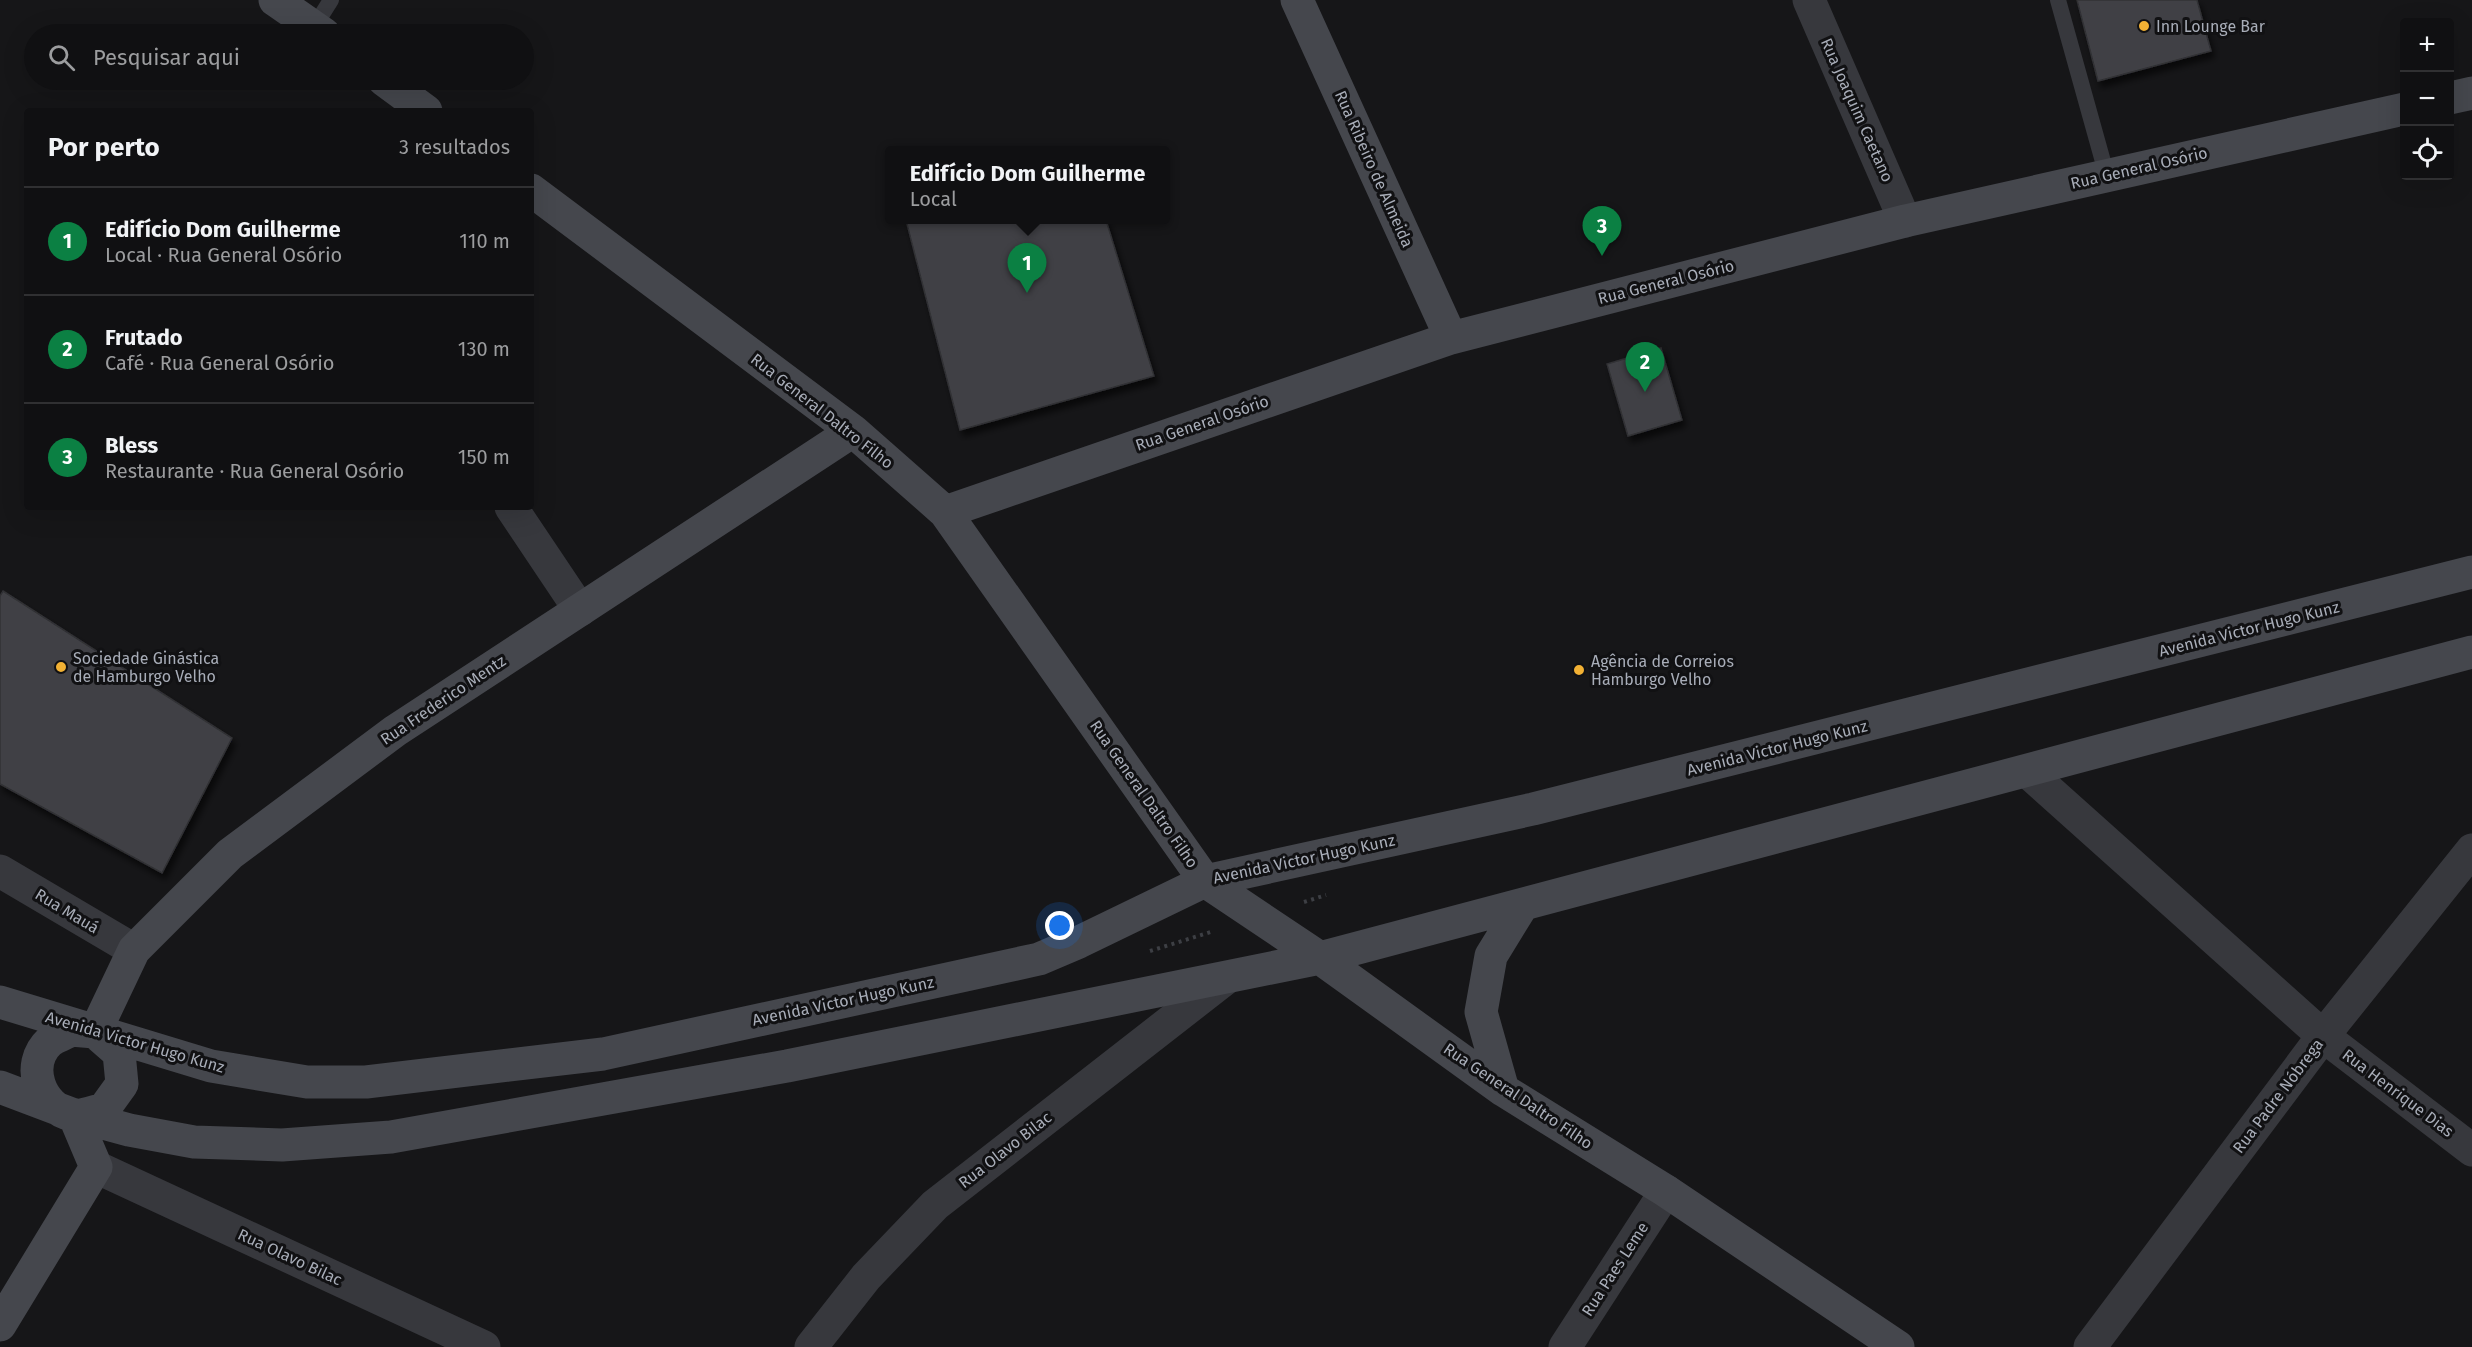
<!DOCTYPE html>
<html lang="pt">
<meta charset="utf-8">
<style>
:root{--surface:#101012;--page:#19191b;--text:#f1f3f6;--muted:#9c9d9f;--line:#303032;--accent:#0b8043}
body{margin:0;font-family:"Fira Sans",sans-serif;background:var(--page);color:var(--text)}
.controls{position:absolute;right:18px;top:18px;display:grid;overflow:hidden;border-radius:6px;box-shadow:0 6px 24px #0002}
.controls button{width:54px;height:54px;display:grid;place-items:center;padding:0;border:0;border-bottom:2px solid var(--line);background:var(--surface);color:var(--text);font:30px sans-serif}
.you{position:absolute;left:1060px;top:926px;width:21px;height:21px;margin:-15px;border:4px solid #fff;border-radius:50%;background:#1a73e8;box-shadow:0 0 0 9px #1a73e833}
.badge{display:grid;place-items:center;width:39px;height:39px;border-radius:50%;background:var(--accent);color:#fff;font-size:20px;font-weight:700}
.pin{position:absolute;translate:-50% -50px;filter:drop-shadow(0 2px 3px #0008)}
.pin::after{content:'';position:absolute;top:32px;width:21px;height:18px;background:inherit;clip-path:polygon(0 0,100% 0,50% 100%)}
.popup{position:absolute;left:885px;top:146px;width:285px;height:78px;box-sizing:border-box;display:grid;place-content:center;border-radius:6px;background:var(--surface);filter:drop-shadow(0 2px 4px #0005);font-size:20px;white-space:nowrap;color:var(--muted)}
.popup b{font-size:22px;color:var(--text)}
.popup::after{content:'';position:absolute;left:50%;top:100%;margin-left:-12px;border:12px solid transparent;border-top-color:var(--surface)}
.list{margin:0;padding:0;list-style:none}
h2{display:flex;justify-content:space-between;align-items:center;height:78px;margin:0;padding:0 24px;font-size:26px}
h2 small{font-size:20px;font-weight:400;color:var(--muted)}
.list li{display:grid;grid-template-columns:39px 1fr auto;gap:18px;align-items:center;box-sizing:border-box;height:108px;padding:0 24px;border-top:2px solid var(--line)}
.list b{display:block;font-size:22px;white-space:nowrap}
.list p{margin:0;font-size:20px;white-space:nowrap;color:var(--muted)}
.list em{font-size:20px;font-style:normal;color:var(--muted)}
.icon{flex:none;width:33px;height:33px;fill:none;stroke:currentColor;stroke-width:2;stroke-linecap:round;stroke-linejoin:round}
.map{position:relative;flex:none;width:2472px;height:1347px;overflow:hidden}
.search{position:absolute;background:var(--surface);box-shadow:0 6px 24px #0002;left:24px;top:24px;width:510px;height:66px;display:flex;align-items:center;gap:15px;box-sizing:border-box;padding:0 21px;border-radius:33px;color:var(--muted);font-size:22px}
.panel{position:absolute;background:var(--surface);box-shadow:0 6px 24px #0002;left:24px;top:108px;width:510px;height:402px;border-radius:6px}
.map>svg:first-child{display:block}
</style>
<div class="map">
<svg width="2472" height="1347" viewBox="0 0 2472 1347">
<defs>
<filter id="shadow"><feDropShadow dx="3.5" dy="6" stdDeviation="3" flood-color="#0009"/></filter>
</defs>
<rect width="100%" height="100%" fill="#161618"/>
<path fill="#404145" stroke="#303034" stroke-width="1.5" filter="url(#shadow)" d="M 2077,0 L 2197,0 L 2211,51 L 2098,81 Z
M 906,220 L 1106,220 L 1154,376 L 960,430 Z
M 1661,348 L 1682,420 L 1628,436 L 1607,364 Z
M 3,591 L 232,738 L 162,873 L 0,784 L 0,596 Z"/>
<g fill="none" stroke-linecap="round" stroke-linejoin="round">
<path stroke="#3d3f44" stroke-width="4" stroke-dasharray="3 4.5" stroke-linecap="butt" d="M 1304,902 L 1326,895
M 1150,951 L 1214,931"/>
<path stroke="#37383d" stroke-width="16" d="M 2058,0 L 2107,176
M 314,27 L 331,0"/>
<path stroke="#37383d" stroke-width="33" d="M 1809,0 L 1905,221
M 511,507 L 580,610
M 2028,772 L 2323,1036 L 2472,1150
M 0,871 L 134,950
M 96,1167 L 484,1347
M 811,1347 L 866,1277 L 935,1205 L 1225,979
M 1565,1347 L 1666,1191
M 2090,1347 L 2323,1036 L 2472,850"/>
<path stroke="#45474d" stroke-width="33" d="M 275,0 L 324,34
M 1297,0 L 1451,338
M 384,80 L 426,111
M 2450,98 L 2472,93
M 531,190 L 853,431 L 945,512 L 1205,881 L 1320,958 L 1503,1090 L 1666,1191 L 1898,1347
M 945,512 L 1451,338 L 1905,221 L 2404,109
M 0,1002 L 211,1066 L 307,1082 L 366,1082 L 603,1054 L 1039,959 L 1079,942 L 1205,881 L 1533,809 L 2472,572
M 71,1030 L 95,1032 L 119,1053 L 122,1084 L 104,1109 C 95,1111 81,1117 72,1115 C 40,1108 24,1065 50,1041 C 55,1037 65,1034 71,1030 Z
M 95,1032 L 134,950 L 230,854 L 395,731 L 853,431
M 0,1087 L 74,1115 L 129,1130 L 194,1142 L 282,1145 L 391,1137 L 787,1066 L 1320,958 L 2472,652
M 1503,1090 L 1481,1012 L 1491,956 L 1523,904
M 0,1325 L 96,1167 L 74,1115"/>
</g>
<g fill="#f2b134" stroke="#111113" stroke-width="2">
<circle cx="2144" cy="26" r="6"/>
<circle cx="61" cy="667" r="6"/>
<circle cx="1579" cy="670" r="6"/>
</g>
<g text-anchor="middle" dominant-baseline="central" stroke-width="6" stroke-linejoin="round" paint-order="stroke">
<g font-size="16" fill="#a8adb8" stroke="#111113" text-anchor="start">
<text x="2156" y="26">Inn Lounge Bar</text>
<text x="73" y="658">Sociedade Ginástica<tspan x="73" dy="18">de Hamburgo Velho</tspan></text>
<text x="1591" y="661">Agência de Correios<tspan x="1591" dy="18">Hamburgo Velho</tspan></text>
</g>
<g font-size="16" fill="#a8adb8" stroke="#111113">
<text transform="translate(1857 110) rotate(66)">Rua Joaquim Caetano</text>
<text transform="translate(2139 168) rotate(-13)">Rua General Osório</text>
<text transform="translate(1374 169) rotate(66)">Rua Ribeiro de Almeida</text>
<text transform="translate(1666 282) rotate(-14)">Rua General Osório</text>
<text transform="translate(822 411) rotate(38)">Rua General Daltro Filho</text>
<text transform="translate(1202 423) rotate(-19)">Rua General Osório</text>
<text transform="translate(2249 629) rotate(-14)">Avenida Victor Hugo Kunz</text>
<text transform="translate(443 700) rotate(-34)">Rua Frederico Mentz</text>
<text transform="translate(1777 748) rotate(-14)">Avenida Victor Hugo Kunz</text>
<text transform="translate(1144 794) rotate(55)">Rua General Daltro Filho</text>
<text transform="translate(1304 859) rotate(-12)">Avenida Victor Hugo Kunz</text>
<text transform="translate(67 911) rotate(31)">Rua Mauá</text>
<text transform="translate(843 1001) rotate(-12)">Avenida Victor Hugo Kunz</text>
<text transform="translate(135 1042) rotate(16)">Avenida Victor Hugo Kunz</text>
<text transform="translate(2398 1093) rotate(37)">Rua Henrique Dias</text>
<text transform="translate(1518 1096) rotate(34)">Rua General Daltro Filho</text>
<text transform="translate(2278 1096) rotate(-53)">Rua Padre Nóbrega</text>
<text transform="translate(1005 1150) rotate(-38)">Rua Olavo Bilac</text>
<text transform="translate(290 1257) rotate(25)">Rua Olavo Bilac</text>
<text transform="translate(1615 1269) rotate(-57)">Rua Paes Leme</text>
</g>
</g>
</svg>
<div class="controls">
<button>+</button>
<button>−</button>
<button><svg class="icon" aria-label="locate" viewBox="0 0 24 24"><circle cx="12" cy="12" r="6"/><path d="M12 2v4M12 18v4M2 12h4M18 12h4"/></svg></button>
</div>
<div class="you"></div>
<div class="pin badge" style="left:1027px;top:293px">1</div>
<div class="popup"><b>Edifício Dom Guilherme</b>Local</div>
<div class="pin badge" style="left:1645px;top:392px">2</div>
<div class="pin badge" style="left:1602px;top:256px">3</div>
<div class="search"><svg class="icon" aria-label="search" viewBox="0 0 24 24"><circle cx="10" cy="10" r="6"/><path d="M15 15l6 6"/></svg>Pesquisar aqui</div>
<section class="panel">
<h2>Por perto<small>3 resultados</small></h2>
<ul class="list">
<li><span class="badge">1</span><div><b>Edifício Dom Guilherme</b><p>Local · Rua General Osório</p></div><em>110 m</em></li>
<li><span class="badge">2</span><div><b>Frutado</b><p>Café · Rua General Osório</p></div><em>130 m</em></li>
<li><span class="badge">3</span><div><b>Bless</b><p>Restaurante · Rua General Osório</p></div><em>150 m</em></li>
</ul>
</section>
</div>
